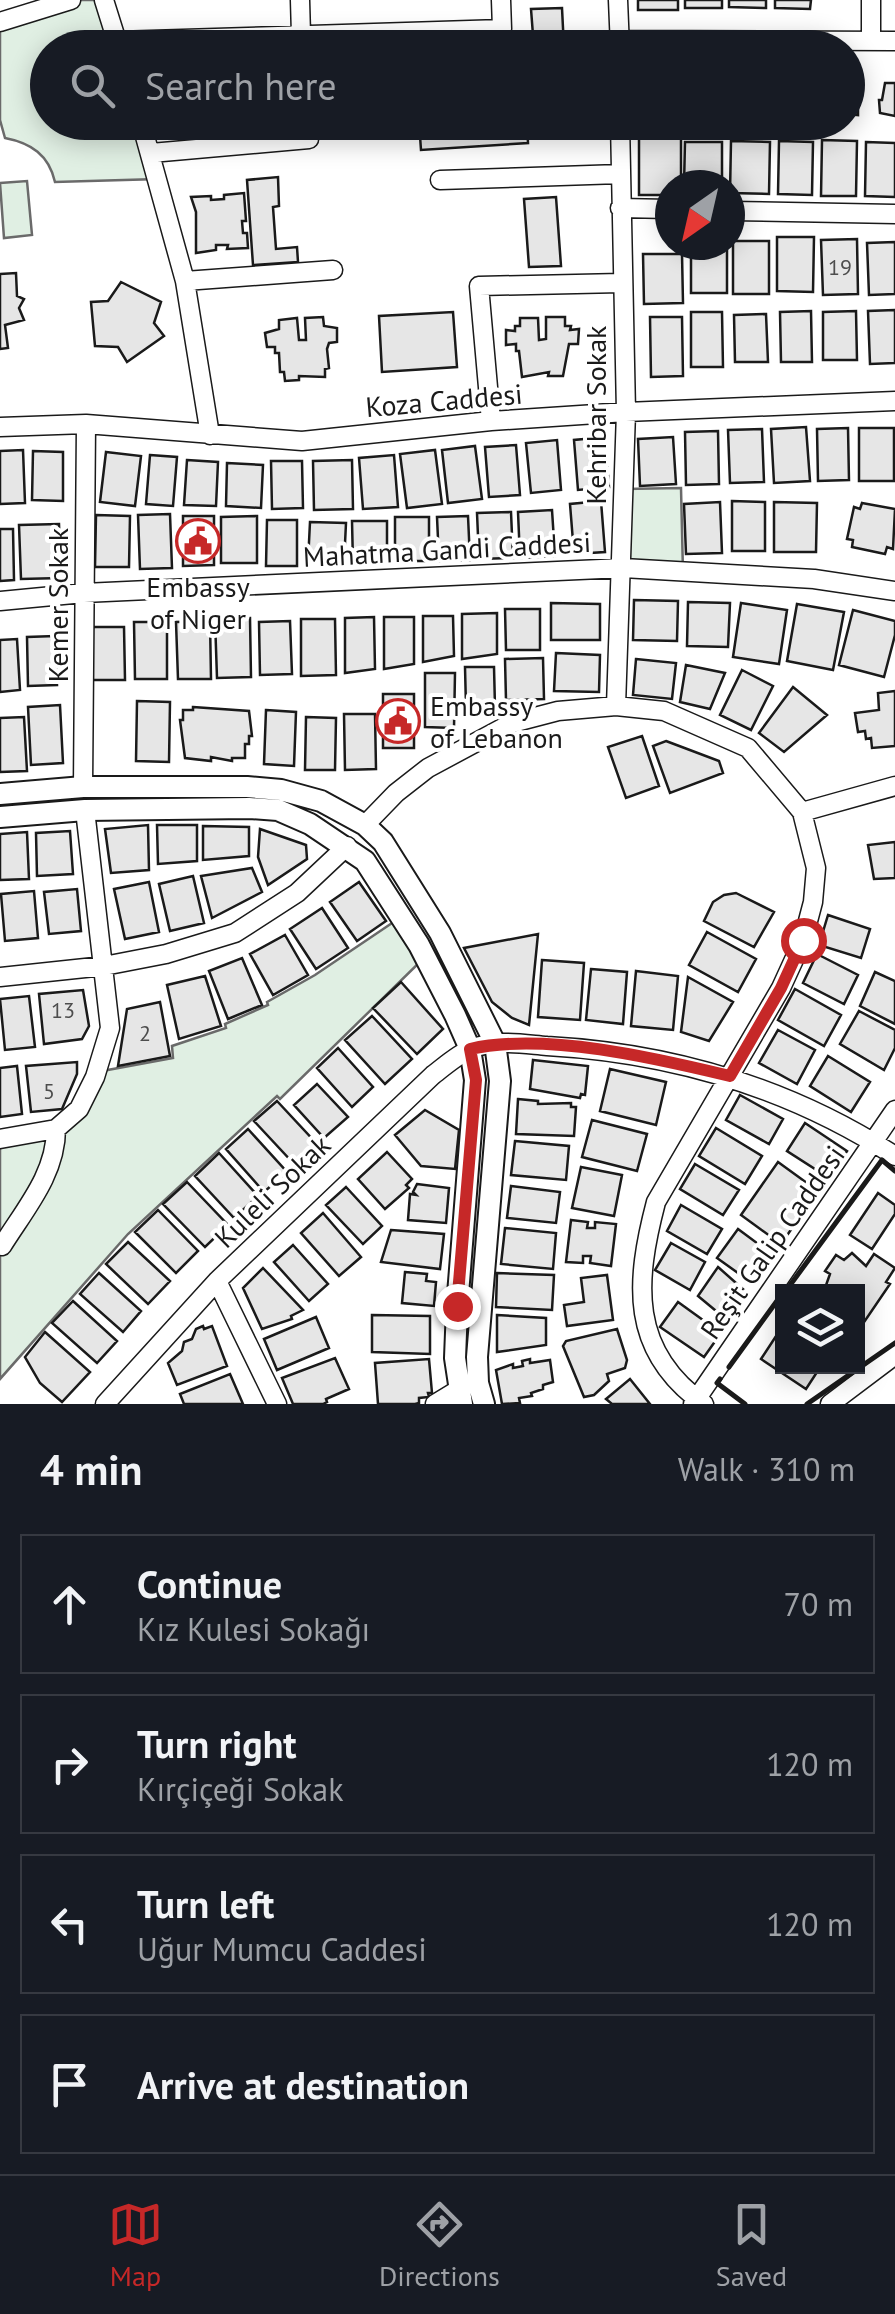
<!DOCTYPE html>
<meta charset="utf-8">
<style>
:root{--surface:#171b24;--page:#242831;--text:#f1f3f6;--muted:#9ea1a6;--line:#363941;--accent:#c62828}
body{margin:0;font-family:"PT Sans",sans-serif;background:var(--page);color:var(--text)}
.controls{position:absolute;right:30px;bottom:30px;display:grid;overflow:hidden;border-radius:0px;box-shadow:0 5px 25px #0003}
.controls button{width:90px;height:90px;display:grid;place-items:center;padding:0;border:0;border-bottom:2px solid var(--line);background:var(--surface);color:var(--text);font:50px sans-serif}
.compass{position:absolute;left:655px;top:170px;width:90px;height:90px;border-radius:50%;background:var(--surface);box-shadow:0 5px 25px #0003;rotate:214deg}
.stop{position:absolute;width:30px;height:30px;margin:-22px;border:8px solid #c62828;border-radius:50%;background:#fff}
.stop.end{background:#c62828;border-color:#fff;box-shadow:0 2px 10px #0008}
.list{margin:0;padding:0;list-style:none}
h2{display:flex;justify-content:space-between;align-items:center;height:130px;margin:0;padding:0 40px;font-size:42px}
h2 small{font-size:32px;font-weight:400;color:var(--muted)}
.list li{display:grid;grid-template-columns:65px 1fr auto;gap:30px;align-items:center;box-sizing:border-box;height:140px;margin:0 20px 20px;padding:0 20px;border:2px solid var(--line);border-radius:0px}
.list b{display:block;font-size:38px;white-space:nowrap}
.list p{margin:0;font-size:32px;white-space:nowrap;color:var(--muted)}
.list em{font-size:32px;font-style:normal;color:var(--muted)}
.icon{flex:none;width:55px;height:55px;fill:none;stroke:currentColor;stroke-width:2;stroke-linecap:round;stroke-linejoin:round}
.map{position:relative;flex:none;width:895px;height:1404px;overflow:hidden}
.search{position:absolute;background:var(--surface);box-shadow:0 5px 25px #0003;left:30px;right:30px;top:30px;height:110px;display:flex;align-items:center;gap:25px;box-sizing:border-box;padding:0 35px;border-radius:55px;color:var(--muted);font-size:38px}
.sheet{height:770px;background:var(--surface)}
nav{display:flex;justify-content:space-around;align-items:center;box-sizing:border-box;height:140px;border-top:2px solid var(--line);background:var(--surface);font-size:28px;color:var(--muted)}
nav a{display:grid;justify-items:center;gap:5px}
nav .on{color:var(--accent)}
.map>svg:first-child{display:block}
</style>
<div class="map">
<svg width="895" height="1404" viewBox="0 0 895 1404">
<rect width="100%" height="100%" fill="#fff"/>
<path fill="#e0efe3" stroke="#6a6a6a" stroke-width="2.5" d="M 71,0 L 104,0 L 119,47 L 48,48 L 48,122 L 141,123 L 158,179 L 55,182 C 49,155 31,143 5,138 L 0,120 L 0,22 Z
M 27,181 L 32,235 L 4,238 L 0,183 Z
M 681,488 L 683,572 L 623,568 L 624,489 Z
M 401,917 L 425,957 L 280,1099 L 277,1096 L 128,1234 L 0,1379 L 0,1139 L 56,1129 L 97,1072 L 173,1058 L 172,1046 L 226,1028 L 225,1024 L 268,1005 L 267,1002 L 315,975 Z"/>
<path fill="#e6e6e6" stroke="#1a1a1a" stroke-width="2.5" d="M 638,0 L 678,0 L 678,10 L 638,10 Z
M 685,0 L 722,0 L 722,8 L 685,8 Z
M 729,0 L 766,0 L 766,8 L 729,7 Z
M 775,0 L 811,0 L 810,9 L 775,8 Z
M 562,8 L 564,48 L 534,48 L 531,9 Z
M 848,65 L 858,65 L 858,115 L 848,114 Z
M 885,83 L 895,83 L 895,116 L 880,113 L 879,100 L 882,100 Z
M 419,122 L 527,122 L 528,143 L 421,150 Z
M 639,138 L 681,138 L 681,185 L 670,185 L 670,195 L 639,195 Z
M 822,140 L 857,141 L 856,196 L 821,196 Z
M 731,141 L 770,142 L 769,194 L 730,193 Z
M 779,141 L 813,142 L 812,195 L 778,194 Z
M 685,142 L 722,142 L 722,185 L 684,185 Z
M 866,142 L 895,143 L 895,197 L 865,196 Z
M 278,177 L 279,206 L 273,207 L 276,249 L 297,247 L 298,262 L 253,265 L 247,180 Z
M 244,193 L 246,221 L 242,221 L 243,233 L 247,233 L 248,248 L 227,249 L 228,245 L 216,245 L 216,250 L 196,253 L 196,212 L 191,197 L 211,196 L 211,200 L 224,199 L 224,195 Z
M 556,197 L 561,266 L 529,267 L 524,199 Z
M 777,237 L 814,237 L 813,292 L 777,291 Z
M 857,239 L 858,294 L 823,295 L 821,240 Z
M 733,241 L 769,241 L 769,294 L 733,294 Z
M 895,242 L 895,294 L 869,295 L 867,243 Z
M 691,245 L 727,245 L 727,293 L 691,293 Z
M 643,254 L 682,254 L 683,303 L 644,304 Z
M 16,273 L 17,296 L 24,299 L 19,308 L 24,320 L 5,325 L 8,348 L 0,349 L 0,274 Z
M 121,282 L 161,302 L 154,323 L 164,336 L 127,362 L 118,347 L 95,346 L 91,302 L 108,301 Z
M 895,310 L 895,363 L 870,364 L 868,311 Z
M 811,311 L 812,362 L 781,362 L 780,312 Z
M 856,311 L 857,360 L 823,360 L 823,312 Z
M 453,312 L 457,367 L 382,372 L 379,316 Z
M 691,312 L 722,312 L 723,367 L 691,367 Z
M 766,314 L 768,362 L 735,362 L 734,315 Z
M 323,317 L 324,326 L 337,328 L 337,342 L 329,343 L 327,349 L 329,368 L 325,369 L 325,377 L 299,376 L 299,380 L 285,381 L 284,372 L 280,372 L 279,353 L 275,353 L 275,347 L 267,347 L 265,333 L 279,329 L 279,320 L 297,318 L 299,340 L 306,340 L 305,318 Z
M 546,317 L 565,317 L 565,326 L 571,326 L 570,330 L 579,329 L 578,344 L 569,344 L 563,376 L 548,376 L 549,372 L 522,377 L 519,351 L 516,351 L 516,344 L 506,345 L 506,330 L 515,331 L 515,326 L 520,326 L 520,318 L 538,318 L 539,340 L 546,339 Z
M 650,317 L 682,317 L 683,376 L 651,377 Z
M 806,427 L 810,481 L 774,483 L 771,429 Z
M 848,428 L 849,480 L 818,481 L 817,429 Z
M 859,428 L 894,428 L 894,481 L 859,481 Z
M 762,429 L 764,482 L 730,483 L 728,430 Z
M 718,431 L 719,484 L 686,485 L 685,432 Z
M 605,437 L 609,487 L 578,490 L 574,440 Z
M 673,437 L 676,484 L 640,486 L 638,439 Z
M 557,440 L 561,490 L 531,493 L 526,443 Z
M 516,445 L 520,495 L 489,497 L 485,447 Z
M 475,446 L 482,499 L 448,503 L 442,450 Z
M 23,450 L 25,503 L 0,504 L 0,451 Z
M 435,450 L 442,504 L 407,508 L 400,454 Z
M 33,451 L 63,452 L 63,501 L 32,500 Z
M 106,452 L 141,456 L 135,506 L 100,502 Z
M 150,455 L 177,457 L 173,506 L 146,504 Z
M 394,455 L 398,507 L 363,509 L 359,458 Z
M 187,460 L 218,462 L 216,506 L 184,505 Z
M 352,460 L 353,509 L 314,510 L 313,461 Z
M 271,461 L 302,461 L 303,508 L 272,509 Z
M 227,463 L 263,465 L 261,508 L 226,506 Z
M 601,501 L 605,552 L 574,554 L 570,504 Z
M 732,501 L 765,502 L 765,551 L 732,551 Z
M 720,502 L 722,553 L 686,554 L 684,504 Z
M 774,502 L 817,503 L 816,552 L 774,552 Z
M 862,503 L 895,509 L 893,549 L 887,547 L 885,554 L 852,547 L 853,540 L 847,539 L 854,507 L 860,509 Z
M 552,510 L 555,556 L 520,558 L 518,512 Z
M 511,512 L 513,558 L 479,559 L 477,513 Z
M 170,514 L 172,568 L 140,569 L 138,515 Z
M 96,515 L 130,516 L 129,567 L 95,567 Z
M 183,516 L 214,516 L 214,565 L 183,566 Z
M 257,516 L 257,563 L 221,563 L 221,517 Z
M 468,516 L 470,560 L 439,561 L 437,517 Z
M 395,517 L 429,517 L 429,561 L 395,561 Z
M 267,520 L 297,520 L 297,566 L 266,566 Z
M 352,521 L 387,521 L 387,562 L 353,563 Z
M 310,522 L 346,523 L 344,564 L 308,562 Z
M 59,524 L 61,578 L 21,579 L 19,525 Z
M 0,529 L 13,529 L 14,580 L 0,581 Z
M 634,600 L 678,601 L 677,641 L 633,640 Z
M 688,602 L 730,603 L 728,647 L 687,646 Z
M 551,603 L 600,604 L 600,640 L 551,640 Z
M 741,603 L 787,610 L 779,664 L 733,657 Z
M 797,604 L 844,612 L 833,670 L 787,661 Z
M 505,609 L 540,609 L 540,650 L 506,650 Z
M 853,610 L 895,621 L 895,635 L 884,677 L 839,665 Z
M 497,613 L 497,654 L 462,659 L 462,614 Z
M 423,616 L 453,616 L 454,656 L 423,662 Z
M 374,617 L 375,669 L 345,673 L 345,618 Z
M 384,617 L 414,617 L 414,664 L 384,669 Z
M 250,618 L 251,677 L 217,678 L 215,619 Z
M 301,619 L 335,619 L 336,675 L 301,676 Z
M 210,621 L 211,679 L 178,679 L 176,622 Z
M 290,621 L 292,674 L 260,675 L 259,622 Z
M 134,622 L 167,622 L 167,679 L 135,679 Z
M 91,627 L 124,627 L 125,680 L 91,680 Z
M 55,636 L 57,685 L 28,686 L 27,637 Z
M 17,639 L 20,690 L 0,692 L 0,640 Z
M 556,653 L 600,655 L 599,692 L 554,691 Z
M 543,658 L 544,699 L 506,700 L 505,659 Z
M 636,659 L 676,663 L 672,699 L 633,695 Z
M 686,665 L 725,673 L 710,709 L 680,702 Z
M 465,667 L 494,667 L 495,707 L 466,707 Z
M 742,670 L 773,686 L 751,730 L 720,715 Z
M 425,673 L 455,673 L 454,728 L 425,727 Z
M 793,687 L 827,715 L 784,752 L 759,733 Z
M 895,691 L 895,746 L 872,748 L 871,738 L 866,739 L 865,731 L 858,732 L 855,713 L 879,710 L 878,693 Z
M 383,694 L 414,694 L 414,748 L 383,748 Z
M 137,701 L 170,702 L 169,762 L 136,761 Z
M 60,705 L 63,763 L 31,765 L 28,707 Z
M 193,707 L 249,711 L 252,736 L 249,736 L 249,744 L 245,744 L 245,758 L 232,758 L 232,761 L 211,757 L 211,761 L 185,758 L 180,720 L 183,720 L 183,710 L 193,710 Z
M 266,710 L 296,712 L 294,766 L 264,764 Z
M 344,714 L 375,714 L 376,769 L 345,770 Z
M 24,717 L 27,771 L 0,772 L 0,718 Z
M 306,717 L 336,718 L 335,770 L 305,770 Z
M 642,736 L 659,786 L 626,798 L 608,747 Z
M 666,741 L 719,761 L 723,773 L 670,793 L 653,746 Z
M 148,825 L 149,870 L 111,873 L 105,829 Z
M 157,825 L 197,825 L 197,861 L 158,864 Z
M 203,826 L 249,827 L 249,856 L 203,860 Z
M 260,829 L 306,845 L 307,859 L 268,885 L 258,857 Z
M 70,831 L 73,874 L 37,876 L 36,833 Z
M 27,832 L 29,879 L 0,880 L 0,834 Z
M 895,842 L 895,878 L 874,879 L 868,845 Z
M 252,868 L 262,892 L 212,918 L 201,876 Z
M 193,876 L 204,923 L 170,931 L 159,884 Z
M 149,882 L 159,932 L 125,939 L 114,889 Z
M 359,882 L 386,921 L 357,941 L 330,902 Z
M 77,889 L 81,931 L 49,934 L 44,892 Z
M 34,891 L 38,938 L 5,941 L 1,894 Z
M 736,893 L 774,912 L 754,947 L 704,921 L 713,902 L 724,895 Z
M 322,908 L 348,948 L 316,969 L 290,929 Z
M 828,915 L 870,929 L 861,958 L 819,945 Z
M 707,932 L 756,959 L 738,992 L 689,965 Z
M 538,934 L 529,1025 L 512,1018 L 492,1002 L 464,948 Z
M 285,935 L 308,975 L 273,995 L 250,954 Z
M 817,954 L 858,975 L 844,1004 L 803,983 Z
M 242,958 L 262,1005 L 228,1019 L 209,971 Z
M 542,960 L 584,963 L 580,1020 L 538,1017 Z
M 591,969 L 627,972 L 623,1024 L 586,1020 Z
M 636,971 L 678,976 L 673,1030 L 631,1026 Z
M 875,972 L 895,981 L 895,1024 L 860,1006 Z
M 205,976 L 221,1026 L 179,1039 L 167,985 Z
M 688,977 L 733,1002 L 709,1041 L 681,1032 Z
M 401,982 L 443,1029 L 417,1054 L 373,1008 Z
M 795,989 L 841,1015 L 824,1046 L 778,1020 Z
M 83,990 L 89,1026 L 82,1039 L 44,1044 L 39,994 Z
M 29,996 L 35,1047 L 5,1050 L 0,999 Z
M 160,1002 L 170,1056 L 118,1066 L 127,1009 Z
M 859,1011 L 895,1030 L 895,1048 L 884,1070 L 840,1044 Z
M 372,1016 L 412,1059 L 385,1084 L 345,1040 Z
M 778,1030 L 815,1050 L 797,1084 L 759,1063 Z
M 338,1048 L 373,1087 L 352,1107 L 317,1068 Z
M 828,1056 L 870,1082 L 851,1112 L 810,1086 Z
M 533,1060 L 588,1066 L 585,1095 L 581,1094 L 580,1098 L 530,1089 Z
M 77,1062 L 77,1074 L 62,1109 L 31,1112 L 26,1066 Z
M 17,1066 L 22,1114 L 0,1117 L 0,1068 Z
M 610,1069 L 666,1082 L 656,1125 L 600,1111 Z
M 317,1084 L 348,1117 L 324,1138 L 294,1105 Z
M 740,1095 L 783,1119 L 769,1144 L 726,1120 Z
M 518,1099 L 538,1101 L 538,1104 L 571,1103 L 571,1107 L 576,1107 L 574,1136 L 516,1134 Z
M 277,1101 L 317,1144 L 295,1165 L 254,1121 Z
M 425,1110 L 459,1130 L 455,1169 L 421,1166 L 395,1135 Z
M 592,1120 L 647,1134 L 637,1171 L 582,1157 Z
M 805,1123 L 847,1151 L 829,1178 L 787,1151 Z
M 716,1128 L 762,1156 L 745,1184 L 699,1156 Z
M 248,1129 L 287,1172 L 264,1192 L 226,1149 Z
M 515,1141 L 569,1146 L 566,1180 L 511,1175 Z
M 387,1152 L 412,1179 L 406,1185 L 409,1188 L 385,1209 L 358,1179 Z
M 219,1153 L 258,1196 L 234,1218 L 195,1176 Z
M 778,1162 L 818,1191 L 781,1244 L 741,1215 Z
M 695,1164 L 739,1190 L 723,1215 L 680,1189 Z
M 581,1167 L 622,1175 L 614,1216 L 572,1208 Z
M 187,1182 L 228,1225 L 205,1247 L 163,1204 Z
M 417,1184 L 449,1188 L 446,1223 L 408,1220 L 410,1194 L 416,1195 L 413,1192 Z
M 511,1186 L 560,1192 L 556,1223 L 507,1218 Z
M 346,1187 L 382,1226 L 363,1244 L 326,1205 Z
M 878,1193 L 895,1205 L 895,1214 L 872,1249 L 850,1235 Z
M 681,1205 L 722,1229 L 707,1254 L 667,1231 Z
M 158,1210 L 198,1251 L 176,1273 L 135,1232 Z
M 323,1213 L 361,1257 L 339,1276 L 301,1233 Z
M 571,1220 L 588,1222 L 587,1228 L 595,1228 L 595,1222 L 616,1224 L 611,1266 L 590,1263 L 591,1256 L 583,1256 L 583,1263 L 566,1262 Z
M 505,1228 L 556,1233 L 553,1269 L 501,1264 Z
M 738,1229 L 773,1255 L 752,1283 L 717,1258 Z
M 391,1230 L 444,1234 L 440,1269 L 381,1262 Z
M 128,1242 L 170,1281 L 148,1304 L 106,1264 Z
M 671,1243 L 705,1262 L 690,1290 L 655,1270 Z
M 293,1245 L 328,1284 L 309,1301 L 274,1262 Z
M 852,1253 L 866,1266 L 874,1254 L 895,1268 L 886,1282 L 890,1284 L 858,1331 L 858,1292 L 830,1292 L 825,1288 L 830,1274 L 825,1271 L 836,1255 L 844,1260 Z
M 718,1267 L 744,1290 L 727,1320 L 698,1296 Z
M 263,1268 L 303,1310 L 291,1316 L 292,1319 L 262,1329 L 243,1288 Z
M 405,1272 L 427,1274 L 426,1281 L 436,1282 L 434,1306 L 402,1303 Z
M 99,1273 L 141,1311 L 123,1332 L 80,1294 Z
M 497,1273 L 554,1275 L 552,1310 L 496,1307 Z
M 607,1275 L 613,1320 L 567,1326 L 564,1305 L 584,1302 L 581,1278 Z
M 73,1301 L 117,1341 L 97,1363 L 52,1323 Z
M 678,1302 L 721,1333 L 704,1357 L 660,1327 Z
M 372,1315 L 430,1316 L 430,1354 L 372,1352 Z
M 497,1315 L 546,1318 L 546,1345 L 497,1352 Z
M 316,1317 L 329,1348 L 277,1370 L 264,1339 Z
M 203,1326 L 204,1329 L 212,1326 L 227,1366 L 177,1385 L 168,1363 L 182,1351 L 184,1342 L 192,1339 L 196,1329 Z
M 782,1327 L 782,1366 L 821,1366 L 806,1389 L 761,1359 Z
M 617,1329 L 627,1360 L 625,1368 L 607,1374 L 609,1381 L 594,1395 L 584,1397 L 563,1346 L 566,1341 Z
M 45,1332 L 90,1372 L 62,1402 L 40,1383 L 25,1357 Z
M 335,1358 L 349,1389 L 326,1399 L 327,1402 L 323,1404 L 293,1404 L 282,1378 Z
M 429,1359 L 432,1393 L 428,1393 L 429,1397 L 419,1398 L 419,1403 L 415,1404 L 378,1404 L 375,1363 Z
M 530,1359 L 530,1363 L 550,1360 L 553,1382 L 543,1385 L 543,1389 L 531,1393 L 532,1396 L 519,1398 L 520,1403 L 502,1404 L 496,1370 L 513,1364 L 513,1368 L 523,1366 L 522,1361 Z
M 230,1374 L 243,1404 L 184,1404 L 180,1394 Z
M 630,1379 L 650,1404 L 612,1404 L 606,1399 Z"/>
<g fill="none" stroke-linecap="round" stroke-linejoin="round">
<g stroke="#1a1a1a" stroke-width="21">
<path id="minor" d="M 104,0 L 119,48
M 300,0 L 301,35
M 618,0 L 620,48
M 0,22 L 71,0
M 871,39 L 871,0
M 620,40 L 895,41
M 117,41 L 502,29 L 501,0
M 141,122 L 185,281 L 210,435
M 151,153 L 309,139
M 440,180 L 620,174
M 620,208 L 670,209
M 730,211 L 895,214
M 185,281 L 333,270
M 491,421 L 479,286 L 621,283
M 0,427 L 86,424 L 302,441 L 491,421 L 626,412 L 895,401
M 0,601 L 84,593 L 623,568 L 814,579 L 895,591
M 616,706 L 626,412 L 620,122
M 83,787 L 86,424
M 802,812 L 895,786
M 365,825 L 396,793 L 428,768 L 512,723 L 558,711 L 616,706 L 664,711 L 748,748 L 802,812 L 816,868 L 813,902 L 803,940 L 781,988 L 656,1202 C 635,1282 629,1351 704,1404
M 0,977 L 104,966 L 166,954 L 235,933 L 297,893 L 347,846
M 56,1129 L 79,1109 L 95,1077 L 110,1028 L 85,810
M 0,1139 L 56,1129
M 2,1246 C 25,1209 56,1174 56,1129
M 217,1281 L 277,1404
M 105,1404 L 217,1281 L 433,1075 C 445,1066 458,1054 471,1049 C 495,1039 522,1044 547,1046 C 672,1053 790,1088 895,1156
M 435,1404 L 458,1390
M 693,1404 L 895,1110
M 830,1404 L 895,1355"/>
</g>
<g stroke="#1a1a1a" stroke-width="24">
<path id="major" d="M 0,794 L 83,787 L 247,787 L 281,790 L 321,801 L 365,825 L 383,842 L 440,933 L 495,1043 L 500,1081 L 477,1357 L 478,1383 L 484,1404
M 0,817 L 85,810 L 249,808 L 278,810 L 310,824 L 365,861 L 419,945 L 455,1015 L 470,1049 L 475,1080 L 457,1307 L 455,1358 L 462,1404"/>
</g>
<use href="#minor" stroke="#fff" stroke-width="18"/>
<use href="#major" stroke="#fff" stroke-width="20"/>
<path stroke="#1a1a1a" stroke-width="5" d="M 785,1292 L 882,1160 L 895,1171
M 729,1367 L 782,1294
M 720,1379 L 717,1383 L 745,1404
M 807,1404 L 895,1343"/>
</g>
<g fill="none" stroke-linecap="round" stroke-linejoin="round">
<path stroke="#c62828" stroke-width="12" d="M 457,1306 L 476,1080 L 470,1049 C 545,1032 655,1058 730,1076 L 781,988 L 803,940"/>
</g>
<defs>
<g id="civic-ring" transform="scale(2.25)"><circle r="9.5" fill="#fff" stroke="#c62828" stroke-width="1.5"/><path d="M-.6-6.5H3V-4.5H.6V-3L4-1V1h2V6H-6V1h2V-1L-.6-3ZM-1.2 2.5V6h2.4V2.5Z" fill="#c62828"/></g>
</defs>
<g fill-rule="evenodd">
<use href="#civic-ring" x="198" y="541"/>
<use href="#civic-ring" x="398" y="721"/>
</g>
<g text-anchor="middle" dominant-baseline="central" stroke-width="8" stroke-linejoin="round" paint-order="stroke">
<g font-size="22" fill="#4d4d4d">
<text x="840" y="267">19</text>
<text x="63" y="1010">13</text>
<text x="145" y="1033">2</text>
<text x="49" y="1091">5</text>
</g>
<g font-size="28" fill="#1a1a1a" stroke="#fff">
<text transform="translate(444 400) rotate(-5)">Koza Caddesi</text>
<text transform="translate(595 415) rotate(-90)">Kehribar Sokak</text>
<text transform="translate(447 549) rotate(-3)">Mahatma Gandi Caddesi</text>
<text transform="translate(57 605) rotate(-90)">Kemer Sokak</text>
<text transform="translate(272 1191) rotate(-44)">Kuleli Sokak</text>
<text transform="translate(772 1242) rotate(-55)">Reşit Galip Caddesi</text>
</g>
<g font-size="28" fill="#1a1a1a" stroke="#fff">
<text x="198" y="586">Embassy<tspan x="198" dy="32">of Niger</tspan></text>
<text x="430" y="705" text-anchor="start">Embassy<tspan x="430" dy="32">of Lebanon</tspan></text>
</g>
</g>
</svg>
<div class="controls">
<button><svg class="icon" aria-label="layers" viewBox="0 0 24 24"><path d="M12 4l9 5-9 5-9-5zM3 14l9 5 9-5"/></svg></button>
</div>
<svg class="compass" viewBox="-18 -18 36 36"><path d="M0-13l5 13h-10z" fill="#e53935"/><path d="M0 13l5-13h-10z" fill="#9ea1a6"/></svg>
<div class="stop" style="left:803px;top:940px"></div>
<div class="stop end" style="left:457px;top:1306px"></div>
<div class="search"><svg class="icon" aria-label="search" viewBox="0 0 24 24"><circle cx="10" cy="10" r="6"/><path d="M15 15l6 6"/></svg>Search here</div>
</div>
<section class="sheet">
<h2>4 min<small>Walk · 310 m</small></h2>
<ul class="list">
<li><svg class="icon" aria-label="ahead" viewBox="0 0 24 24"><path d="M12 20V5M6 11l6-6 6 6"/></svg><div><b>Continue</b><p>Kız Kulesi Sokağı</p></div><em>70 m</em></li>
<li><svg class="icon" aria-label="right" viewBox="0 0 24 24"><path d="M7 20v-9h11M14 6l5 5-5 5"/></svg><div><b>Turn right</b><p>Kırçiçeği Sokak</p></div><em>120 m</em></li>
<li><svg class="icon" aria-label="left" viewBox="0 0 24 24"><path d="M17 20v-9H6M10 6l-5 5 5 5"/></svg><div><b>Turn left</b><p>Uğur Mumcu Caddesi</p></div><em>120 m</em></li>
<li><svg class="icon" aria-label="arrive" viewBox="0 0 24 24"><path d="M6 21V4h12l-3 4 3 4H6"/></svg><div><b>Arrive at destination</b></div></li>
</ul>
</section>
<nav>
<a class="on"><svg class="icon" aria-label="map" viewBox="0 0 24 24"><path d="M3 6l6-2 6 2 6-2v14l-6 2-6-2-6 2zM9 4v14M15 6v14"/></svg>Map</a>
<a><svg class="icon" aria-label="directions" viewBox="0 0 24 24"><path d="M12 3l9 9-9 9-9-9zM9 14v-3h6M13 9l2 2-2 2"/></svg>Directions</a>
<a><svg class="icon" aria-label="saved" viewBox="0 0 24 24"><path d="M7 4h10v16l-5-4-5 4z"/></svg>Saved</a>
</nav>
